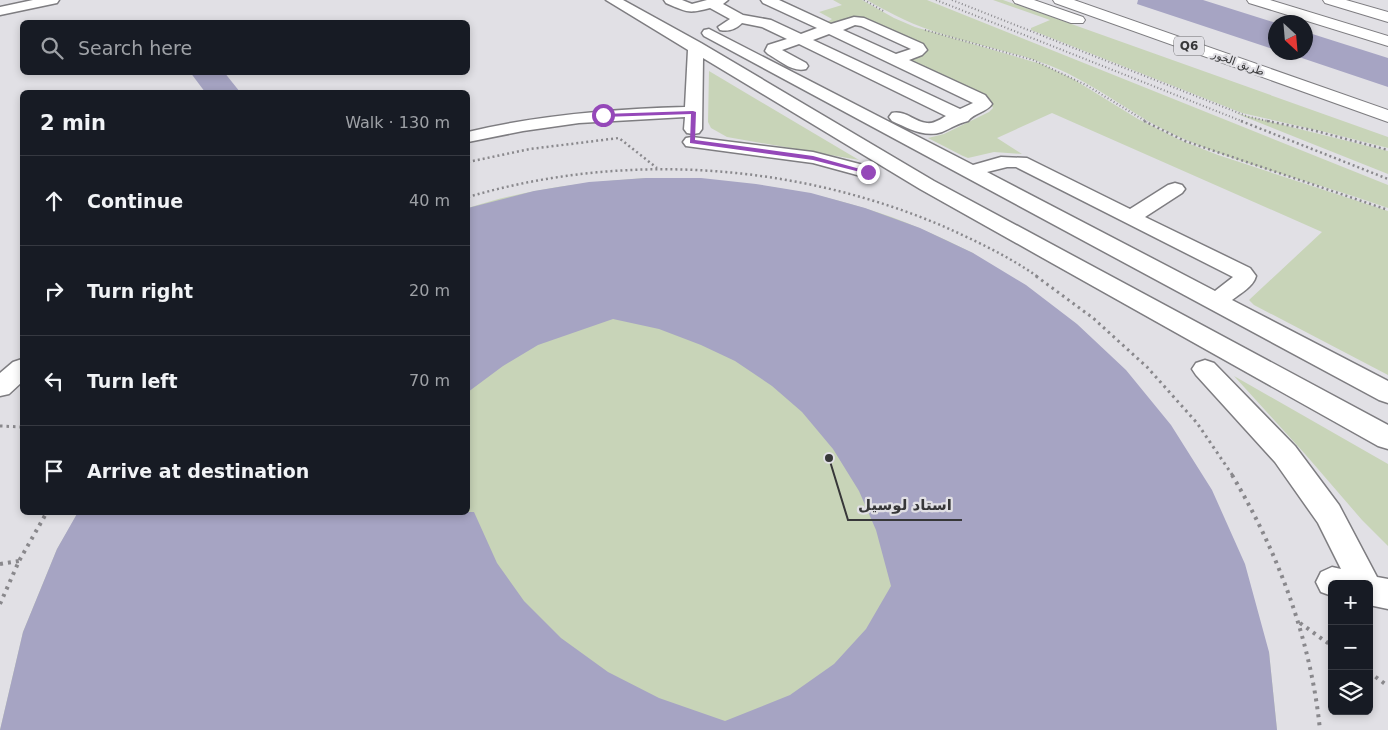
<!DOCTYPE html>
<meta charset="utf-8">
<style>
:root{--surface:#171b24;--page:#20242c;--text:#f1f3f6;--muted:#9ea1a6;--line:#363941}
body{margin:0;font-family:"DejaVu Sans",Vazirmatn,sans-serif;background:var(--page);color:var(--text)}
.controls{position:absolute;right:15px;bottom:15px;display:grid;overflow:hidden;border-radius:8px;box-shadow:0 2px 8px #0003}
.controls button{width:45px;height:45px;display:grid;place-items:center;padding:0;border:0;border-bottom:1px solid var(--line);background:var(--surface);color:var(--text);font:25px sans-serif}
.compass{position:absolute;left:1268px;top:15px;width:45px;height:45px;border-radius:50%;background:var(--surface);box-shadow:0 2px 8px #0003;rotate:154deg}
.stop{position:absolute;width:15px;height:15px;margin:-11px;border:4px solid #9548b9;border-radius:50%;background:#fff}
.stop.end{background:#9548b9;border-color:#fff;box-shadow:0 1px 5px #0008}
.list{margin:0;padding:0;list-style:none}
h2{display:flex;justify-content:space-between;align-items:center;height:65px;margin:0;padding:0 20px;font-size:21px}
h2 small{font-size:16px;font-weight:400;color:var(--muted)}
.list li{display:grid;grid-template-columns:32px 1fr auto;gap:15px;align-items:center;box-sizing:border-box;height:90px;padding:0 20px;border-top:1px solid var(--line)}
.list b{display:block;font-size:19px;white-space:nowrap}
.list em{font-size:16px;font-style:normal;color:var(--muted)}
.icon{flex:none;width:28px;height:28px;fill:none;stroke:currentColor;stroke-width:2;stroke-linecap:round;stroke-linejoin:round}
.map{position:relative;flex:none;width:1388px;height:730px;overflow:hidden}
.search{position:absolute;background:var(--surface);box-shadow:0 2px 8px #0003;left:20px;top:20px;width:450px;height:55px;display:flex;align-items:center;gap:12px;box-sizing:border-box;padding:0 18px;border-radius:8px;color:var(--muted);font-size:19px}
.panel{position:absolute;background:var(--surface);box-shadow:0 2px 8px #0003;left:20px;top:90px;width:450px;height:425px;border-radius:8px}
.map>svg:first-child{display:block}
</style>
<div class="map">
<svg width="1388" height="730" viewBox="0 0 1388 730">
<rect width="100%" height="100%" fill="#e1e0e5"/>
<path fill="#c8d4b8" d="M 833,0 L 862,0 L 894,18 L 915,27 L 1041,64 L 1073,79 L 1138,119 L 1180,140 L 1218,155 L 1388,211 L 1388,375 L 1254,305 L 1249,300 L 1322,232 L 1052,113 L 997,138 L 1022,154 L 994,152 L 968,158 L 963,156 L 928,138 L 944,134 L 989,112 L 993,108 L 989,101 L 902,61 L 927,51 L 925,47 L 864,20 L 832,25 L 826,23 L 832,19 L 819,12 L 842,5 Z
M 867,0 L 927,0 L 1388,185 L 1388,208 C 1318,183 1244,166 1177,136 C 1133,116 1096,84 1051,66 C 1016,52 979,46 942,34 C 915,26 891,14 867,0 Z
M 993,0 L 1003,0 L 1049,16 L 1388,137 L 1388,148 L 1325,132 L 1242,113 L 1031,30 L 1031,28 L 1050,20 Z
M 709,71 L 859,160 L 727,137 L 711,128 L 708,122 Z
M 1235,113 L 1388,151 L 1388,174 Z
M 646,178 C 721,179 793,186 864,208 C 902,219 938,236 973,253 L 1269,652 L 1277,730 L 0,730 L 23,632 L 57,549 L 78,513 L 468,512 L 468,208 C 525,189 586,182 646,178 Z
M 1234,376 L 1388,464 L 1388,546 L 1362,520 L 1305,454 Z"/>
<path fill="#a6a4c3" d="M 1138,0 L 1203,0 L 1276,23 L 1276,50 L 1137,4 Z
M 1306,32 L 1388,58 L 1388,87 L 1284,52 L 1306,52 Z
M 190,72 L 224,72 L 240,92 L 205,92 Z
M 646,178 L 701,178 L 756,184 L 811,193 L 865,208 L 920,228 L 973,253 L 1026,285 L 1077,324 L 1126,370 L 1171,425 L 1212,490 L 1245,564 L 1269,652 L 1277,730 L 0,730 L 23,632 L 57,549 L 78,512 L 474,512 L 497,563 L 524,601 L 561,638 L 608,672 L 659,698 L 725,721 L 790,695 L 834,664 L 866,629 L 891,586 L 876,530 L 859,491 L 833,449 L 802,412 L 772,386 L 735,361 L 701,345 L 659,329 L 613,319 L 538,345 L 503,366 L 468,392 L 468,208 L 534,191 L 589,182 Z"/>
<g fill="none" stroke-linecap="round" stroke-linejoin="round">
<g stroke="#7e7d81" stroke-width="3">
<path id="minor" d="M 33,0 L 59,0 L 57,3 L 0,15 L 0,7 Z
M 606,0 L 623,0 L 701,43 L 934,181 L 1388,425 L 1388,449 L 1378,446 L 920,189 L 703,58 L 702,129 L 699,133 L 693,134 L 687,133 L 684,129 L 685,117 L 579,123 L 523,131 L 468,142 L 468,132 C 539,115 612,109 685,107 L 688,50 Z
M 664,0 L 682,0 L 692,4 L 707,0 L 728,0 L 723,4 L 743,15 L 771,20 L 801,34 L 817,28 L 763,3 L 761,0 L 779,0 L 831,24 L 854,17 L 864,18 L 923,44 L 927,50 L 922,55 L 909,60 L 985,95 L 992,104 C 987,112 974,113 968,121 C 959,123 951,128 942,132 C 924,138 908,128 892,121 L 889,117 L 892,113 C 906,110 914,122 927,123 C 934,124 941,119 946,116 L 799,44 L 782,50 L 806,63 L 808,66 L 806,69 C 793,73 779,60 768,54 L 765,51 L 768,45 L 787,39 L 762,27 L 742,23 C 736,29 729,32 720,30 L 718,27 L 730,19 L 710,8 C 688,14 687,12 666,3 ZM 855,25 L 861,26 L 911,49 L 896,54 L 843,30 ZM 829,34 L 973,103 L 960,109 L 813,40 Z
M 709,29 L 973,165 L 1001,157 L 1027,158 L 1130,209 L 1168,185 L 1175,183 L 1182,185 L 1185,189 L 1182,193 L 1145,217 L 1250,268 L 1256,276 C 1253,287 1241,293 1232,300 L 1388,381 L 1388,403 L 1379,400 L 704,36 L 702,33 L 704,30 ZM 1007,167 L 1016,167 L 1233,277 L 1215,291 L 987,172 Z
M 692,137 L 813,152 L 875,168 L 877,172 L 875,176 L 868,178 L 813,163 L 686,146 L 683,142 L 686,138 Z
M 22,359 L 22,382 L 9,394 L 0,396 L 0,373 L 13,362 Z
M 1205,360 L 1214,363 L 1295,446 L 1339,505 L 1377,577 L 1388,579 L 1388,609 L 1369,605 L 1369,584 L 1332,584 L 1332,596 L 1321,592 L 1316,582 L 1321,572 L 1332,567 L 1341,569 L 1318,523 L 1275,462 L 1196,375 L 1192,369 L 1196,363 Z"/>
</g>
<g stroke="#7e7d81" stroke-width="2">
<path id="highway" d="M 1013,0 L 1034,0 L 1083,17 L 1085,20 L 1083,23 L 1071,23 L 1015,3 Z
M 1053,0 L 1074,0 L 1388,110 L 1388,122 L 1055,3 Z
M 1247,0 L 1270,0 L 1388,36 L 1388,46 L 1249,3 Z
M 1323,0 L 1346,0 L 1388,12 L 1388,22 L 1325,3 Z"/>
</g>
<path stroke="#89888c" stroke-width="2" stroke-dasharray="1 2.5" stroke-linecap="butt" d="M 864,0 L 885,12
M 936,0 L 1244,122
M 952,0 L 1249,117 L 1273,122
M 925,30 L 1033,60 L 1086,85 L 1147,122"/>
<path stroke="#89888c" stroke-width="2.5" stroke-dasharray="2 3" stroke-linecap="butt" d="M 1144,121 L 1185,141 L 1388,210
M 1241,121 L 1388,179
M 1267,121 L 1312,130 L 1388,150
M 468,162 L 530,149 L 619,138 L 657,168
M 468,197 C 624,151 796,163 945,227 C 976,241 1010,257 1038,277"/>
<path stroke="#89888c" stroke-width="3" stroke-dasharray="2.5 4" stroke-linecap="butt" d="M 1036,276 L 1093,318 L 1147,367 L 1197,423 L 1233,476
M 0,426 L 22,427"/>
<path stroke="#89888c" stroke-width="4" stroke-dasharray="3 5" stroke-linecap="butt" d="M 1232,475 C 1278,552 1311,640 1320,730
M 0,564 L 19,561
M 0,604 L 19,561 L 47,512
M 1300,623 L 1332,646
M 1369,672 L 1388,686"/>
<use href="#minor" fill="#fff" fill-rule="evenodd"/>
<use href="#highway" fill="#fff" fill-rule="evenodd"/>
</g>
<path fill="#9548b9" d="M 693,111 L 696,112 L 695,140 L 813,156 L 871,172 L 868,174 L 813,160 L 690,143 L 691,114 L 603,117 L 600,115 L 603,114 Z"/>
<g text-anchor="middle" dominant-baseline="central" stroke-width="4.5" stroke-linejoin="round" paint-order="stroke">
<g font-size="11" fill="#373739" stroke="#e1e0e5">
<text transform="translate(1238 63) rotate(20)">طريق الخور</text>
</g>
<rect fill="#e1e0e5" stroke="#6a6a6d" stroke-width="1" x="1174" y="36.5" width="30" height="19" rx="4"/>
<g font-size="12" font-weight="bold" fill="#373739">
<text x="1189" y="46">Q6</text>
</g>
</g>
<path fill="none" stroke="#373739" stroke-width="2" d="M829 458L848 520H962"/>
<circle fill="#373739" stroke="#e1e0e5" stroke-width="2" cx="829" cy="458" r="5"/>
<g font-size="15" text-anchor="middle" font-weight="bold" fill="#373739" stroke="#e1e0e5" stroke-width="4.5" stroke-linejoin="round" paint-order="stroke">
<text x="905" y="510">استاد لوسيل</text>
</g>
</svg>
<div class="controls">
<button>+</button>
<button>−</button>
<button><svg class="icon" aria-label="layers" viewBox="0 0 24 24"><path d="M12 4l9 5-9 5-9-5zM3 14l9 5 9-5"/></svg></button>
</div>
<svg class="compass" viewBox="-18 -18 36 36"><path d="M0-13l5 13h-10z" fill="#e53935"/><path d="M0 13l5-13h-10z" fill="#9ea1a6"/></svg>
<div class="stop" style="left:603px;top:115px"></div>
<div class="stop end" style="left:868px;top:172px"></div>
<div class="search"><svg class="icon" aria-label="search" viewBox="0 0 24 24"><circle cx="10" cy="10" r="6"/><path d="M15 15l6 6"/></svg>Search here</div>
<section class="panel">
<h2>2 min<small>Walk · 130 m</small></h2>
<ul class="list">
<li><svg class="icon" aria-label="ahead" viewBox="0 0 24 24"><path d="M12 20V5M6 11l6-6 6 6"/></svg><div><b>Continue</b></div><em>40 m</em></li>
<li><svg class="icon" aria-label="right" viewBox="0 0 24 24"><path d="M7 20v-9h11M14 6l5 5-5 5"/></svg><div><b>Turn right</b></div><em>20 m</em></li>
<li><svg class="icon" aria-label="left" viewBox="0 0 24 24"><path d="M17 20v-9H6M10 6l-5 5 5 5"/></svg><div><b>Turn left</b></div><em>70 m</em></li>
<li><svg class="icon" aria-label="arrive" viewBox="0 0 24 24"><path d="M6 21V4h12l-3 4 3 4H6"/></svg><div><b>Arrive at destination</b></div></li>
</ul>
</section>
</div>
